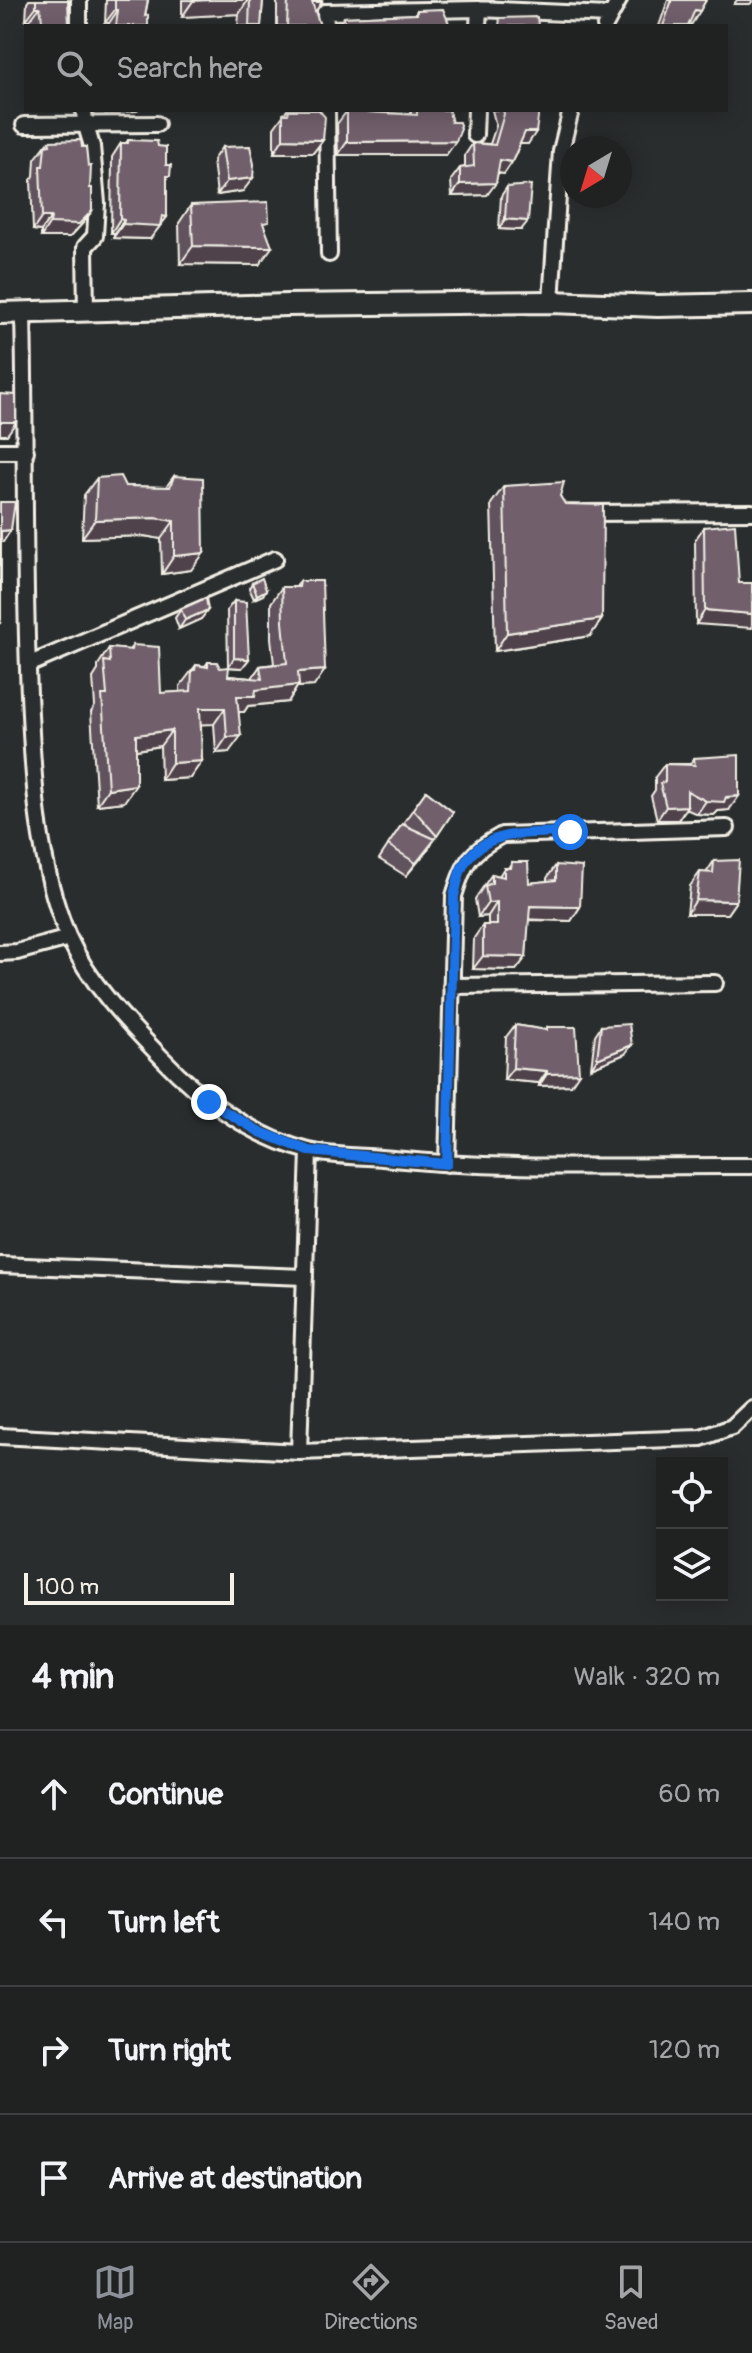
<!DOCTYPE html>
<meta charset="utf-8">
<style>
:root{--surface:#202222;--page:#282a2a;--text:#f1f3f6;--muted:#a2a4a5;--line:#3d3f40;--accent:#8c9099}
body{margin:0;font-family:Pangolin,sans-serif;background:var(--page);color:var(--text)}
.controls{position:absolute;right:24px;bottom:24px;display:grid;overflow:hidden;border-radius:0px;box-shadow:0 4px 20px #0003}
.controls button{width:72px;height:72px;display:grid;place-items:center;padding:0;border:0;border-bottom:2px solid var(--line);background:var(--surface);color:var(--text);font:40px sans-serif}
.compass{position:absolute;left:560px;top:136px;width:72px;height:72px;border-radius:50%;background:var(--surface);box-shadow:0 4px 20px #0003;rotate:218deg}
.scale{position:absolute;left:24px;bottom:20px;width:210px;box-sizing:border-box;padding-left:8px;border:4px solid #f4f1e8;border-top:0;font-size:22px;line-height:28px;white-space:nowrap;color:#f4f1e8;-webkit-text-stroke:6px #2a2d2e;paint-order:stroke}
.stop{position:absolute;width:24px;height:24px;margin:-18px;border:6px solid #1a73e8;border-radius:50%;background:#fff}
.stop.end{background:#1a73e8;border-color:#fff;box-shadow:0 2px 8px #0008}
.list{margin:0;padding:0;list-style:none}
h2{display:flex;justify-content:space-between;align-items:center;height:104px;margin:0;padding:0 32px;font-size:34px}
h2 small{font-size:26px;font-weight:400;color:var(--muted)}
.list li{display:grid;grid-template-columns:52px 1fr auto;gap:24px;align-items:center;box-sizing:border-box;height:128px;padding:0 32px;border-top:2px solid var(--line)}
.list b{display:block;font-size:30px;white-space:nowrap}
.list em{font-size:26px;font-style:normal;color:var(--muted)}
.icon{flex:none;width:44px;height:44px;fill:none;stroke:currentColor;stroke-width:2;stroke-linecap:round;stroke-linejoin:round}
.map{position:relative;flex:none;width:752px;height:1625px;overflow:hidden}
.search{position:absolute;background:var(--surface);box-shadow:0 4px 20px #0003;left:24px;right:24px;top:24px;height:88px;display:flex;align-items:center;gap:20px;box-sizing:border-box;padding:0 28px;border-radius:0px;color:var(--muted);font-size:30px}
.sheet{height:616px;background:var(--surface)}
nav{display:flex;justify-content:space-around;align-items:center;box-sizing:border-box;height:112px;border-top:2px solid var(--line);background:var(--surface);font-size:22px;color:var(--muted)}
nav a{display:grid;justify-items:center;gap:4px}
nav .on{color:var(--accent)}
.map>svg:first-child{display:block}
</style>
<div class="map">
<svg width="752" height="1625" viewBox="0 0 752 1625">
<rect width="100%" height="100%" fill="#2a2d2e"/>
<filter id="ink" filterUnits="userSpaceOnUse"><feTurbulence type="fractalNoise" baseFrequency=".0125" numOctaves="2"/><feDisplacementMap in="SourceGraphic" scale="16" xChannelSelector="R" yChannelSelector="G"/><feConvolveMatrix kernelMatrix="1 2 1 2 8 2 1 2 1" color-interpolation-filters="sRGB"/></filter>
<g filter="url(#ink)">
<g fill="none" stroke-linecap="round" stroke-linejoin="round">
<g stroke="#f4f1e8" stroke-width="20">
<path id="street" d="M 79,0 L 79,26
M 326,26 L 325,12 L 479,9 L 609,15
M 478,26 L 479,9
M 605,26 L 619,0
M 84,110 L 85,123 L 92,146 L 97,203 L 95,236 L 85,247 L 86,312
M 327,110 L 329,254
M 24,125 L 157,124
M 475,135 L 476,110
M 551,302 L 561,151 L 571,110
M 23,314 C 26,440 23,567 29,694 C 33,775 36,859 68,936 C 89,983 126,1021 162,1058 C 200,1098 254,1138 309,1151 C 335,1157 366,1156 393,1159 C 512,1171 633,1165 752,1166
M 0,451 L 26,451
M 584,513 L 752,512
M 28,665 L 275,559
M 0,953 L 17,952 L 69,938
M 451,986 L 715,983
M 447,1164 L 454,896 C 464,862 470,852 502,835 L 727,828
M 0,1265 L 305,1277
M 0,1436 L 299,1452 L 701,1438 L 732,1427 L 752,1408
M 299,1452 L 309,1151"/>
</g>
<g stroke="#f4f1e8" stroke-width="26">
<path id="secondary" d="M 0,313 L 287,305 L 551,302 L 658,306 L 752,304"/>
</g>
<use href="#street" stroke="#2a2d2e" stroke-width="14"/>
<use href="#secondary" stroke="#2a2d2e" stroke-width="20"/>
</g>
<path fill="#61535d" stroke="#f4f1e8" stroke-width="2" d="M 29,0 L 68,0 L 69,26 L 31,26 L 30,20 L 26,20 L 27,3 Z
M 106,0 L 148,0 L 145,16 L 148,26 L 108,26 L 109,23 L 105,23 Z
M 182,0 L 263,0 L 261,26 L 238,26 L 239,14 L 182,17 Z
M 277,0 L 322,0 L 315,11 L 320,26 L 277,26 Z
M 668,0 L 706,0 L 691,25 L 689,24 L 688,26 L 659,26 Z
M 417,10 L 450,26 L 338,26 L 344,17 L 415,14 Z
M 287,110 L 319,110 L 323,140 L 313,153 L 274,153 L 274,128 Z
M 411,110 L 449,110 L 456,141 L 446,155 L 338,155 L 337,124 L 347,111 L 411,114 Z
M 492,110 L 538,110 L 528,144 L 520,144 L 512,162 L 504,174 L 498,173 L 487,195 L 452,196 L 451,180 L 460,168 L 465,167 L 465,155 L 473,143 L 490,144 L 496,126 Z
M 128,140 L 158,146 L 166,165 L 167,180 L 167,217 L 150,239 L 113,238 L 115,233 L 111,233 L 112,157 L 121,143 L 126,143 Z
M 49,141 L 90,188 L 92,211 L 82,224 L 70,237 L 41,237 L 41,231 L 33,230 L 31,180 L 34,176 L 35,159 Z
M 222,147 L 243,191 L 217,195 L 213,160 Z
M 507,187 L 521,230 L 499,229 L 501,196 Z
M 191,205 L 265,228 L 259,265 L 180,264 L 179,223 Z
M 174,476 L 191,570 L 162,574 L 161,539 L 144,536 L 82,538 L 84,495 L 97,478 L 125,486 L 166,487 Z
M 504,486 L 560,496 L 602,619 L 590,636 L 495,651 L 491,504 Z
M 704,527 L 739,583 L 696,624 L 695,540 Z
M 300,581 L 314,686 L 297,687 L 288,702 L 248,706 L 244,712 L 239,712 L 229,752 L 216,753 L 214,724 L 201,724 L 202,761 L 190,778 L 161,780 L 160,746 L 136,750 L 124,802 L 97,805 L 91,712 L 95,706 L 93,678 L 98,670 L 98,665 L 109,648 L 129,650 L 133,645 L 161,693 L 180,692 L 180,686 L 196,665 L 205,666 L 208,662 L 220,668 L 228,676 L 252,678 L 260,666 L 274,664 L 271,638 L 271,603 L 282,587 L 296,587 Z
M 252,583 L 263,595 L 254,599 L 249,588 Z
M 234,601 L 249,659 L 242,668 L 228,667 L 227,610 Z
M 181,609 L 208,610 L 201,619 L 179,629 L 175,618 Z
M 694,758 L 729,810 L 718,811 L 714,815 L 697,814 L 686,809 L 678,820 L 657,820 L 651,796 L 655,790 L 655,777 L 665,764 L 690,764 Z
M 426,791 L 453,812 L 426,852 L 406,876 L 379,859 L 402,824 L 408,827 L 404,822 Z
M 714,861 L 736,901 L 727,914 L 687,914 L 690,886 L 700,872 L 706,873 Z
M 512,862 L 529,883 L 547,881 L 547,878 L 556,865 L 580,907 L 571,921 L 528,920 L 526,957 L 516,970 L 473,969 L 474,938 L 483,925 L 488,925 L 488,916 L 478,917 L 475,899 L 492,874 L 499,876 L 504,868 L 508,868 Z
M 515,1025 L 545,1030 L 547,1027 L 571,1085 L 539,1086 L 539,1083 L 504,1080 L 506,1037 Z
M 601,1026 L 625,1054 L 591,1068 L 595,1035 Z"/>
<path fill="#4f434c" stroke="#f4f1e8" stroke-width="2" d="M 211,0 L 248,0 L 239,14 L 182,17 L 193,1 Z
M 737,0 L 752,0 L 752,2 L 750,4 L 734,4 Z
M 312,2 L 322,2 L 311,18 Z
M 36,7 L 40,7 L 30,20 L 26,20 Z
M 115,10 L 118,10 L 109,23 L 105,23 Z
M 695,10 L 700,11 L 691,25 L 686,23 Z
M 108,110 L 138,110 L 137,111 L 106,113 Z
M 525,132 L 536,132 L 528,144 L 517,144 Z
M 283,139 L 323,140 L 313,153 L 274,153 Z
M 456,141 L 446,155 L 338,155 L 347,142 Z
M 500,160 L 512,162 L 504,174 L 492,172 Z
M 253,178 L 243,191 L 217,195 L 227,181 Z
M 496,183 L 487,195 L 452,196 L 460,184 Z
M 92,211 L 82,224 L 70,237 L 41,237 L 50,223 Z
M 162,216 L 167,217 L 150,239 L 113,238 L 123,224 Z
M 42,217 L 51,217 L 41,231 L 33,230 Z
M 120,219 L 124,220 L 115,233 L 111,233 Z
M 505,219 L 528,221 L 521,230 L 499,229 Z
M 193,246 L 272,247 L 259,265 L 180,264 Z
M 0,422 L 16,422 L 7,435 L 0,435 Z
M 156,518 L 174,521 L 161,539 L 144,536 L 82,538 L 95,520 Z
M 11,530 L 3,542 L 0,542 L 1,531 Z
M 204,553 L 191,570 L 162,574 L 174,556 Z
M 266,590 L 263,595 L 254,599 L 257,595 Z
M 208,610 L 201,619 L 179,629 L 185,620 Z
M 705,610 L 752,614 L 752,628 L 696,624 Z
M 602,619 L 590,636 L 495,651 L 507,633 Z
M 234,658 L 249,659 L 242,668 L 228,667 Z
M 325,670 L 314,686 L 297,687 L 288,702 L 248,706 L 244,712 L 226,712 L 237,696 L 256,690 L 298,672 Z
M 200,708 L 225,708 L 214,724 L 189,725 Z
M 172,730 L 160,746 L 125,752 L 136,735 Z
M 241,736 L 229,752 L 216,753 L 227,737 Z
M 202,761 L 190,778 L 161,780 L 172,763 Z
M 136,785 L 124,802 L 97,805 L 108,789 Z
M 739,796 L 729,810 L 718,811 L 714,815 L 697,814 L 706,801 Z
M 687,806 L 678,820 L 657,820 L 666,807 Z
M 435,839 L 426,852 L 406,876 L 416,863 Z
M 696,900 L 736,901 L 727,914 L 687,914 Z
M 497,902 L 488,916 L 478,917 L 488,903 Z
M 530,906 L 580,907 L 571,921 L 520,919 Z
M 483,956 L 526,957 L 516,970 L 473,969 Z
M 632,1045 L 625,1054 L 591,1068 L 597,1059 Z
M 513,1068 L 547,1071 L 539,1083 L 504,1080 Z
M 579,1073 L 571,1085 L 539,1086 L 547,1074 Z"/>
<path fill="#71606c" stroke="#f4f1e8" stroke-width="2" d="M 36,0 L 68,0 L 69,26 L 43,26 L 40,7 L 36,7 Z
M 115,0 L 148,0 L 145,16 L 148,15 L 148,26 L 116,26 L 118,10 L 115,10 Z
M 250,0 L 263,0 L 261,26 L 249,26 Z
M 288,0 L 322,0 L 322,2 L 312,2 L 320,26 L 287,26 Z
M 672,0 L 706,0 L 700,11 L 695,10 L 688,26 L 663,26 Z
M 443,9 L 450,26 L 345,26 L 344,17 L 417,14 L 417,10 Z
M 537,17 L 538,26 L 499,26 L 500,18 Z
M 289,110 L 319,110 L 325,117 L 323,140 L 283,139 L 283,114 L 288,114 Z
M 417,110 L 449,110 L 451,122 L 459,122 L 461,129 L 456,141 L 347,142 L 347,111 L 417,115 Z
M 503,110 L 538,110 L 538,117 L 536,132 L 525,132 L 512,162 L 500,160 L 496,183 L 460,184 L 460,168 L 474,166 L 473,143 L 495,145 L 504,114 Z
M 81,140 L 82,147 L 86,147 L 88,166 L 91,166 L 90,188 L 92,188 L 92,211 L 79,224 L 50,223 L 51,217 L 42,217 L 40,166 L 43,166 L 45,146 L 50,145 L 49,141 Z
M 128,140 L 157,141 L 158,146 L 166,147 L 166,165 L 171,165 L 170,176 L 167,176 L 167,217 L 162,216 L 160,226 L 123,224 L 124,220 L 120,219 L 121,143 L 128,143 Z
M 250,146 L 254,164 L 253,178 L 227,181 L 222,147 Z
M 531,185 L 528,221 L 505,219 L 507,187 Z
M 268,202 L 269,222 L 263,223 L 272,247 L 193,246 L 191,205 Z
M 0,394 L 16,395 L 16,422 L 0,422 Z
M 120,476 L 125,486 L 170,487 L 174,476 L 203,478 L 204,553 L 174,556 L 174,521 L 156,518 L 95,520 L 97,478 Z
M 564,482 L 560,496 L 565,504 L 603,505 L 602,619 L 507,633 L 504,486 Z
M 0,502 L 15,502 L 11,530 L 1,531 L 1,619 L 0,624 Z
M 735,524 L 739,583 L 752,583 L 752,614 L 705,610 L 704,527 Z
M 262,578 L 266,590 L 257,595 L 252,583 Z
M 300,581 L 322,581 L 325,670 L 298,672 L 299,685 L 256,690 L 255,696 L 237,696 L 241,736 L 227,737 L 225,708 L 200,708 L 202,761 L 172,763 L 172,730 L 136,735 L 136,785 L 108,789 L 102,695 L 107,695 L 104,661 L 110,662 L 109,648 L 132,650 L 133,645 L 159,647 L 161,693 L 191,691 L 192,670 L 195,670 L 196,665 L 208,667 L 208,662 L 217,662 L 220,668 L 229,667 L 228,676 L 262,679 L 260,666 L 287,663 L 283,622 L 282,587 L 299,587 Z
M 206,598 L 208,610 L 185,620 L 181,609 Z
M 234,601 L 246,602 L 249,659 L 234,658 Z
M 739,755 L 739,796 L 726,797 L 724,802 L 706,801 L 687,791 L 687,806 L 666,807 L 660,783 L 665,782 L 665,764 L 695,765 L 694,758 Z
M 426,791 L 453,812 L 437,836 L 413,809 Z
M 402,824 L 435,839 L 416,863 L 388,845 Z
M 739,860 L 736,901 L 696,900 L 700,872 L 713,873 L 714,861 Z
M 512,862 L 528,862 L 529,883 L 556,880 L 556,865 L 582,867 L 580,907 L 530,906 L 526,957 L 483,956 L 483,925 L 497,925 L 497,902 L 488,903 L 485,886 L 492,883 L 492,874 L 504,877 L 504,868 L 511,868 Z
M 629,1024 L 632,1045 L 597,1059 L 601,1026 Z
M 515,1025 L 547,1030 L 547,1027 L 576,1027 L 579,1073 L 547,1074 L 547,1071 L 513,1068 Z"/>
</g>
<g fill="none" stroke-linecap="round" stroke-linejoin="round" filter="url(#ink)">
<path stroke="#1a73e8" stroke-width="10" d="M 209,1102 L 260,1132 L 309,1151 L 447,1164 L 454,896 C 457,886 458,874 463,866 C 484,827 534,834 570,832"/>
</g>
</svg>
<div class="controls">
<button><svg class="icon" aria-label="locate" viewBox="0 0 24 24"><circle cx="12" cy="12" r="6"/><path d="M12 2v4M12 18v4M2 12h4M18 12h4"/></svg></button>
<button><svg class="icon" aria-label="layers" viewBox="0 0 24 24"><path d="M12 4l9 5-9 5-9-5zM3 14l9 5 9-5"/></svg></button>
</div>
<svg class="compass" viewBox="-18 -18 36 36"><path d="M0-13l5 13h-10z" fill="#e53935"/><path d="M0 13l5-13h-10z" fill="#a2a4a5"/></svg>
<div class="scale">100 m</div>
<div class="stop" style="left:570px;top:832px"></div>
<div class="stop end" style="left:209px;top:1102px"></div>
<div class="search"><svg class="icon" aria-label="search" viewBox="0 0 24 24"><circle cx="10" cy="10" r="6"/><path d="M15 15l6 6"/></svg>Search here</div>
</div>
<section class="sheet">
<h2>4 min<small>Walk · 320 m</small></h2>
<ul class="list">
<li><svg class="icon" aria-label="ahead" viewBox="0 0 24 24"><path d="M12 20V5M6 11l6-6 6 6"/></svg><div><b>Continue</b></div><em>60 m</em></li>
<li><svg class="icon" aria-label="left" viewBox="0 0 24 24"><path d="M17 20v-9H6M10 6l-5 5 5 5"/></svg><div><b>Turn left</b></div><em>140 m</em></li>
<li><svg class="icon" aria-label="right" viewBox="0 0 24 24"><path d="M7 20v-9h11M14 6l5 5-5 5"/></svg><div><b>Turn right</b></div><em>120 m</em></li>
<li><svg class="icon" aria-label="arrive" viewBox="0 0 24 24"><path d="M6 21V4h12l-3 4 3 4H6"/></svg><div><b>Arrive at destination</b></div></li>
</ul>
</section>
<nav>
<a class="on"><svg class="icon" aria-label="map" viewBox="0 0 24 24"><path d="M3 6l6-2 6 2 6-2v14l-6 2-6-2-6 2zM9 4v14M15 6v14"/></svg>Map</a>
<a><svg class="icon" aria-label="directions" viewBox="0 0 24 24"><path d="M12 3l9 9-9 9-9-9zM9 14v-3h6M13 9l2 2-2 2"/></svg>Directions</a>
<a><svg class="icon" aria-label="saved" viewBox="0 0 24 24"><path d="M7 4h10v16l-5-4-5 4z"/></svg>Saved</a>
</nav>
